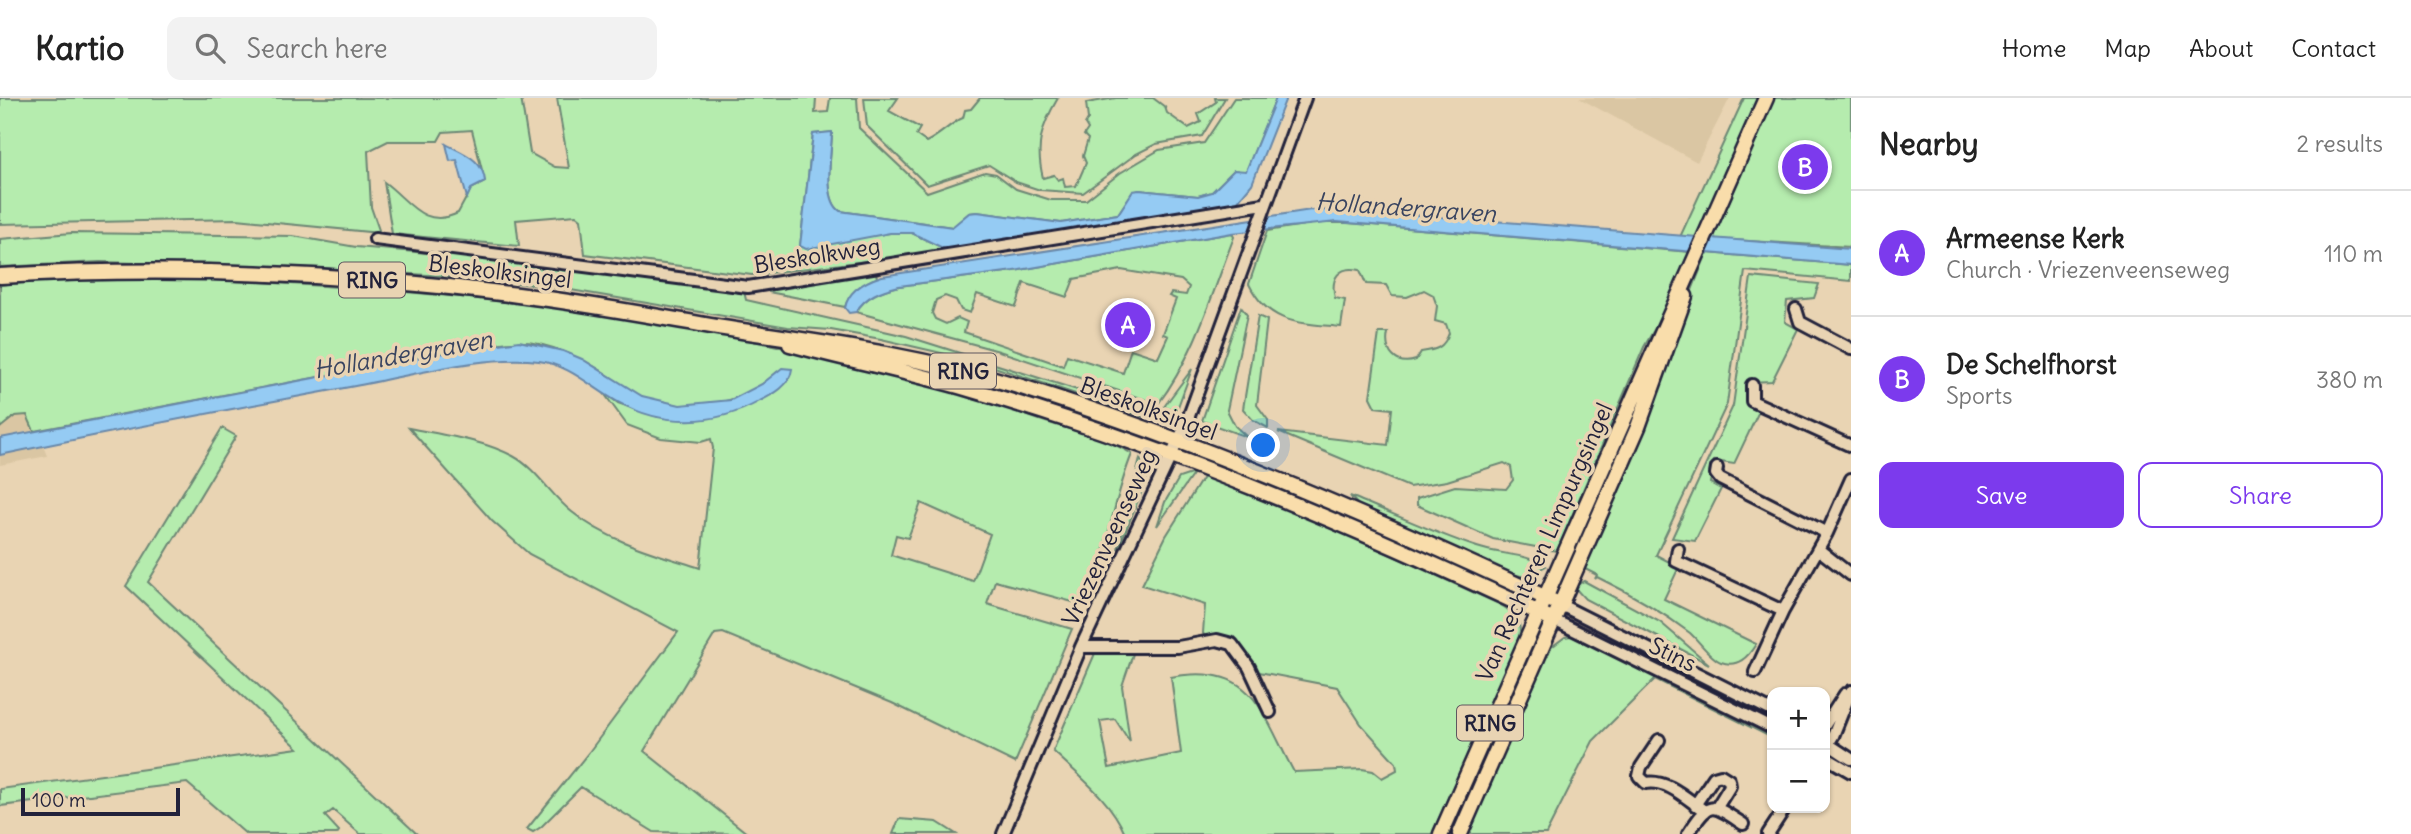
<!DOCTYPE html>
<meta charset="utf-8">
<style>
:root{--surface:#fff;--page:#f2f2f2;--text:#222;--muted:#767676;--line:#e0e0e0;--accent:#7c3aed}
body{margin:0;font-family:Delius,sans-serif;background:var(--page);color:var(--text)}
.controls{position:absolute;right:21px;bottom:21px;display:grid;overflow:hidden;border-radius:14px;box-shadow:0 2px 5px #0004}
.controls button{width:63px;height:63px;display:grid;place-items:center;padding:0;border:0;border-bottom:2px solid var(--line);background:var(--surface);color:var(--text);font:35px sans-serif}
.scale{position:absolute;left:21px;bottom:18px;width:159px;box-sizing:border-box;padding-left:7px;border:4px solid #22223b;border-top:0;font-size:19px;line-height:24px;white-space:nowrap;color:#22223b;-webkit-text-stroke:5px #e9d4b3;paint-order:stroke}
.you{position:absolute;left:1264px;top:348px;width:24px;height:24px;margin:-18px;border:5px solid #fff;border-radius:50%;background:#1a73e8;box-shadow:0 0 0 10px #1a73e833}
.badge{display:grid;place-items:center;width:46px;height:46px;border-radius:50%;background:var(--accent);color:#fff;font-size:23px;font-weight:700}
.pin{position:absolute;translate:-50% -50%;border:4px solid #fff;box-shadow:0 2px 7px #0006}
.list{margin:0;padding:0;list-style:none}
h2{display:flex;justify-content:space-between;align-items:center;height:91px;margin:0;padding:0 28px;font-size:30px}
h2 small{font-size:23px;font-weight:400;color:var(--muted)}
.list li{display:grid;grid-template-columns:46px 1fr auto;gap:21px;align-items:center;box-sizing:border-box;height:126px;padding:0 28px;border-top:2px solid var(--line)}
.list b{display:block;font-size:26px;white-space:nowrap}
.list p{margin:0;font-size:23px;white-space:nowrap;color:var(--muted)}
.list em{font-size:23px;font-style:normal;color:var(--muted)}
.actions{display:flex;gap:14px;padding:21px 28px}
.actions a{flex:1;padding:16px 0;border:2px solid var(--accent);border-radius:14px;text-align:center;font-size:24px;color:var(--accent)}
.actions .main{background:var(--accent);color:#fff}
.icon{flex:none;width:38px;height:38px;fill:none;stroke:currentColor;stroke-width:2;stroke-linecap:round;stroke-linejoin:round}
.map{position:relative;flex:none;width:1851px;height:736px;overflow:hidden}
header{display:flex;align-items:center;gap:42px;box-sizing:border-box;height:98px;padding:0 35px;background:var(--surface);border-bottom:2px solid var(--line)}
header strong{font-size:33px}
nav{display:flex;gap:38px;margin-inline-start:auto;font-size:24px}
.search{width:490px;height:63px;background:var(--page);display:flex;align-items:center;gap:18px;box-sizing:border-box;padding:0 24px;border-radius:14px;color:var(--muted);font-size:26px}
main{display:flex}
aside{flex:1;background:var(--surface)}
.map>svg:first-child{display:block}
</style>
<header>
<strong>Kartio</strong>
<div class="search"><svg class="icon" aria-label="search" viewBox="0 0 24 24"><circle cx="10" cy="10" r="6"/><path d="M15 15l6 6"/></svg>Search here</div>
<nav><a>Home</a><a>Map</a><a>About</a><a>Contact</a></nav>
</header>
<main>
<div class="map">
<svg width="1851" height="736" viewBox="0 0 1851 736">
<rect width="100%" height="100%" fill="#e9d4b3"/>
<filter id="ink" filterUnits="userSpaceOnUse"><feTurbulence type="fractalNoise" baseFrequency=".0143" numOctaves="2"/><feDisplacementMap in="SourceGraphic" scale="14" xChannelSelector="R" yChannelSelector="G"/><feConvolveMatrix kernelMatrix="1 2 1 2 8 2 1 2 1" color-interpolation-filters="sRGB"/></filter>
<g filter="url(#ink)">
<path fill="#dac6a3" d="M 1579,0 L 1730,0 L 1697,64 Z
M 0,236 L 47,358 L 0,367 Z"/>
<path fill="#b5ecae" stroke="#6c8774" stroke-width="2" fill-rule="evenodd" d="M 0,0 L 521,0 L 530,55 L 555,69 L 569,70 L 557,0 L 816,0 L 815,15 L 828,14 L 830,0 L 857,0 L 859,30 L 927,94 L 985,74 L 996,76 L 1016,91 L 1051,102 L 1086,102 L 1120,75 L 1159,52 L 1204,45 L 1234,0 L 1276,0 L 1246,74 L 1234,72 L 1212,94 L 1198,98 L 1139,92 L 1133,94 L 1118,116 L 1061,125 L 977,114 L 969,115 L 953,129 L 840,113 C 822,100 832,55 832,34 L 813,36 L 800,148 L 890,135 L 912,135 L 949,153 L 752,177 L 585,156 L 581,121 L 576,117 L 516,122 L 519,148 L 392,136 L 384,84 C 409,102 423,132 458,115 L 471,91 L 485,84 L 472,32 L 443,34 L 438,43 L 388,43 L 368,53 L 371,109 L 380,135 L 237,121 L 0,126 Z
M 864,0 L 898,0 L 889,13 L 920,30 L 916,37 L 926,44 C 941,37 953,23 963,20 L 965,12 L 971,11 L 980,0 L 1058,0 C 1041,29 1035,48 1043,80 L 1054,77 L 1058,82 L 1063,80 L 1065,89 L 1076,88 L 1086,65 L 1083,58 L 1088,41 L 1084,37 L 1088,31 L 1085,26 L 1088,21 L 1086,5 L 1116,0 L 1153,0 L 1165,9 L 1167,15 L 1188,30 L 1201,24 L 1198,16 L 1216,4 L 1215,0 L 1225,0 L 1202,38 L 1156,46 L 1136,56 L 1083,95 L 1040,92 L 1016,84 L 989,67 L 927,87 L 867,28 Z
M 1744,0 L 1758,0 L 1696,140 L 1680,139 Z
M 1774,0 L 1851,0 L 1851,149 L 1713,141 Z
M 1317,125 L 1347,125 L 1690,154 L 1675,196 L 1644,249 L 1557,453 L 1493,441 L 1417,407 L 1417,400 L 1455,388 L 1506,391 L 1513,382 L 1511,369 L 1504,365 L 1447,383 L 1409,389 L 1278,334 L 1388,347 L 1392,311 L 1375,309 L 1370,299 L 1379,235 L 1388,235 C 1384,254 1396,269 1416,262 L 1421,254 C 1436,252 1444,250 1449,235 L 1446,226 L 1435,223 L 1437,208 L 1433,197 L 1424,192 L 1407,199 L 1392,198 L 1386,187 L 1366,186 L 1360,172 C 1339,167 1330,180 1335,200 L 1345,202 L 1341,229 C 1301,225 1269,227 1249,186 L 1267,133 Z
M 72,135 L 293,138 L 356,149 L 549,165 L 744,193 L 746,202 L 906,238 L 1147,314 L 1145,319 L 976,263 L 881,241 L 831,232 L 788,229 L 553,189 L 473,180 L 320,170 L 100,164 L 0,169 L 0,141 Z
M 1232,135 L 1234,139 C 1212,196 1195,257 1158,306 L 999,253 L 856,214 C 865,198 882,192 899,188 L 1014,173 ZM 1121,172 L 1181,182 L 1189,189 L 1186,197 L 1171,195 L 1169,198 L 1176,201 L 1163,236 L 1168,238 L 1158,260 L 1131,251 L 1123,275 L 1067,257 L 1063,268 L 964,234 L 967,224 L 958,220 L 946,226 L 935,221 L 932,215 L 936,202 L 945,198 L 956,202 L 961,212 L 970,215 L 977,196 L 1016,209 L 1024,185 L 1067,199 L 1074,181 Z
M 1707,155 L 1851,167 L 1851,183 L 1745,173 L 1727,306 L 1656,457 L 1679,469 L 1664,501 L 1756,546 C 1748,559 1738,570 1721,564 C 1710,560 1699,543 1690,535 C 1661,513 1630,495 1597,479 L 1595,481 L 1597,477 L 1581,469 Z
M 876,174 L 877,180 C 865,183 848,197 845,209 L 769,194 L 766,190 Z
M 1751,179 L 1819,186 L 1814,200 L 1787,203 L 1785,224 L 1798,231 L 1772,283 L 1749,284 L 1760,311 L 1734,366 L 1714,363 L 1710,385 L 1721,391 L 1695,443 L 1672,440 L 1733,308 Z
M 160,180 C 365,187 562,203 763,245 C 851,263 940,284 1023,316 C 1058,330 1100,336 1132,356 C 1112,405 1107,458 1084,507 L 995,483 L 987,506 L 1072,531 L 1015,665 L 892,605 L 723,535 L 715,536 L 644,653 L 748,736 L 654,734 L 581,689 L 541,729 L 533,734 L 527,731 L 589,654 L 678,534 L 529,456 L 492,423 L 409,330 C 443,337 483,342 513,358 C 537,371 551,398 572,414 C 609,444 657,456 700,470 L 713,350 L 711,341 L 701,344 L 661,340 L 627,327 L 603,294 L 618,305 L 658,319 L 773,296 L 786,285 L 777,274 C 742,308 688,316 643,299 C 628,293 616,282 602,273 C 583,261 561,251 539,246 C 513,240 485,248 460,252 L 34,333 L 27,317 L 15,318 L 0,330 L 0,187 L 65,181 ZM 921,405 L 990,436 L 973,483 L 891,457 L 896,437 L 908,440 Z
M 1241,209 L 1247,217 L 1227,312 L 1235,328 L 1247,339 L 1202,323 Z
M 1258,218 L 1267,222 L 1257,307 L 1268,322 L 1268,330 L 1253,322 L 1243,311 Z
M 1192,271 L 1176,314 L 1164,309 L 1166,306 Z
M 222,330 L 236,338 L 148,484 L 417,736 L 360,736 L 333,712 L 325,718 L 339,733 L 337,736 L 246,736 L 187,685 L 0,708 L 0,691 L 298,650 L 126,488 Z
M 1140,361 L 1147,373 L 1146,383 L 1118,451 Z
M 1207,373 L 1499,506 C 1515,514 1524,525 1518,543 L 1432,736 L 1125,736 C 1111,702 1079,678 1053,653 L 1096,553 L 1134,553 L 1122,588 L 1130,644 L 1115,621 L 1100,623 L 1109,670 L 1181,655 L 1171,579 C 1255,563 1262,616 1294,674 L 1362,671 L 1373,673 L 1382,680 L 1397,672 L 1396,665 L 1361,626 L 1337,589 L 1254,573 L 1233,547 L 1208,547 L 1203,535 L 1205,507 L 1142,487 L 1166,438 Z
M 1194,375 L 1157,428 L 1165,404 L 1179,380 Z
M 1350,398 C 1392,415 1434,435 1477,449 C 1500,457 1525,455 1546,468 L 1526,479 L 1516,477 L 1378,417 L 1360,409 Z
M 1584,483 L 1660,524 L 1709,566 L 1585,501 L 1574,489 Z
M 1576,537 L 1772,634 L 1772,640 L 1655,581 L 1593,643 L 1546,736 L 1468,736 L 1549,551 L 1565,539 Z
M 899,721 L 937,724 L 956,736 L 893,736 Z"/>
<path fill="#95cbf3" stroke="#6787a9" stroke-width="2" d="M 1276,0 L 1286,0 L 1252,86 L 1237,104 L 949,153 L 912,135 L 890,135 L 806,151 L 800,148 L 813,36 L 832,34 C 832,54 822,100 840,113 L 952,129 L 969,115 L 977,114 L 1061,125 L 1118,116 L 1133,93 L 1139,92 L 1198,98 L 1212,94 L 1234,72 L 1246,73 Z
M 446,46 C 462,55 484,61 485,84 L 471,91 L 467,100 L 457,62 L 450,63 Z
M 1311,112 L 1377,114 L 1851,151 L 1851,167 L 1337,124 L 1232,135 L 1014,173 L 899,188 C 882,192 865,198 856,214 L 849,215 L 845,210 C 848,192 866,183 882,178 Z
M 519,243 L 563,253 L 582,261 L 642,298 L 680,307 L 731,302 L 762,286 L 782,270 L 792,271 C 790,288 774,296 760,303 C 715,328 663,329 618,304 C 592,290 570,267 539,263 C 482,256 411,278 355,288 C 236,310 118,332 0,357 L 0,340 L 460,252 Z"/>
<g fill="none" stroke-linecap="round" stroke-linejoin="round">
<g stroke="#22223b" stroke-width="16">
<path id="minor" d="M 375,141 L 748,189 L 1264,106
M 1796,211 L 1800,224 L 1851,251
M 1752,287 L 1752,303 L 1851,348
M 1717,370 L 1716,376 L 1720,381 L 1827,435
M 1678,451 L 1676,463 L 1783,513
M 1818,451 L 1851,477
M 1561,507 L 1772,613
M 1554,522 L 1772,630
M 1081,549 L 1178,549 L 1217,542 L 1232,546 L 1249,569 L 1270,614
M 1755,574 L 1783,513 L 1827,435 L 1851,381
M 1825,627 L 1845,596
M 1659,642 L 1641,669 L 1639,678 L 1646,685 C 1667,681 1687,701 1703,712
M 1825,644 L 1851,661
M 1825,651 L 1833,638 L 1851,593
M 1825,659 L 1851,674
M 1695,707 L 1714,679 L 1721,677 L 1729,682 L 1730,688 L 1717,709
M 1003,736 L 1081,549 L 1186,326 L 1305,0
M 1688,736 C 1710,702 1711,705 1743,726
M 1768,736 L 1785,710"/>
</g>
<g stroke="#22223b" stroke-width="19">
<path id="major" d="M 0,178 C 173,168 346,175 518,197 C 593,206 667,221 742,233 C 840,247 933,261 1028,291 C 1210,348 1388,426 1561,507
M 790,246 C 850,262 910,274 969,291 C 1170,349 1365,433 1554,522
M 1441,736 L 1766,0
M 1460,736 L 1638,329 L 1685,198"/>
</g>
<use href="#minor" stroke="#e9d4b3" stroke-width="10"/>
<use href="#major" stroke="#f9ddab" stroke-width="14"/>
</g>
</g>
<g text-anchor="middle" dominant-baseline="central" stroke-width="7" stroke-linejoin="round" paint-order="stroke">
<g fill="#e9d4b3" stroke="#5e575f" stroke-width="2">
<rect x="339" y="164.5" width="66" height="35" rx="5"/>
<rect x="930" y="255.5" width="66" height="35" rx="5"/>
<rect x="1457" y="607.5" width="66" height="35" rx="5"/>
</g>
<g font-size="21" font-weight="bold" fill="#22223b">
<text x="372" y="182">RING</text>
<text x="963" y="273">RING</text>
<text x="1490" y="625">RING</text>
</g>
<g font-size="23" fill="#22223b" stroke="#e9d4b3">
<text transform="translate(817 157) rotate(-9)">Bleskolkweg</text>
<text transform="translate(500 173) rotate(7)">Bleskolksingel</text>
<text transform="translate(1149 310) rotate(20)">Bleskolksingel</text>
<text transform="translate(1109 439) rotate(-65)">Vriezenveenseweg</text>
<text transform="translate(1544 444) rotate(-66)">Van Rechteren Limpurgsingel</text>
<text transform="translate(1673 556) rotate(26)">Stins</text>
</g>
<g font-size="24" font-style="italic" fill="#394460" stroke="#e9d4b3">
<text transform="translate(1406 109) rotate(4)">Hollandergraven</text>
<text transform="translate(403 256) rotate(-10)">Hollandergraven</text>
</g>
</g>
</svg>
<div class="controls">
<button>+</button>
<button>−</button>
</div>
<div class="scale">100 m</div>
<div class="you"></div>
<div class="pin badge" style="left:1128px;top:227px">A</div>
<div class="pin badge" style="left:1805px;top:69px">B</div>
</div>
<aside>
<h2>Nearby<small>2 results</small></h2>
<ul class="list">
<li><span class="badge">A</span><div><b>Armeense Kerk</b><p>Church · Vriezenveenseweg</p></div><em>110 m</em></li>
<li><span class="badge">B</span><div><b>De Schelfhorst</b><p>Sports</p></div><em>380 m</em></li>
</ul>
<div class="actions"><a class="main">Save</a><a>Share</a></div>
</aside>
</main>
